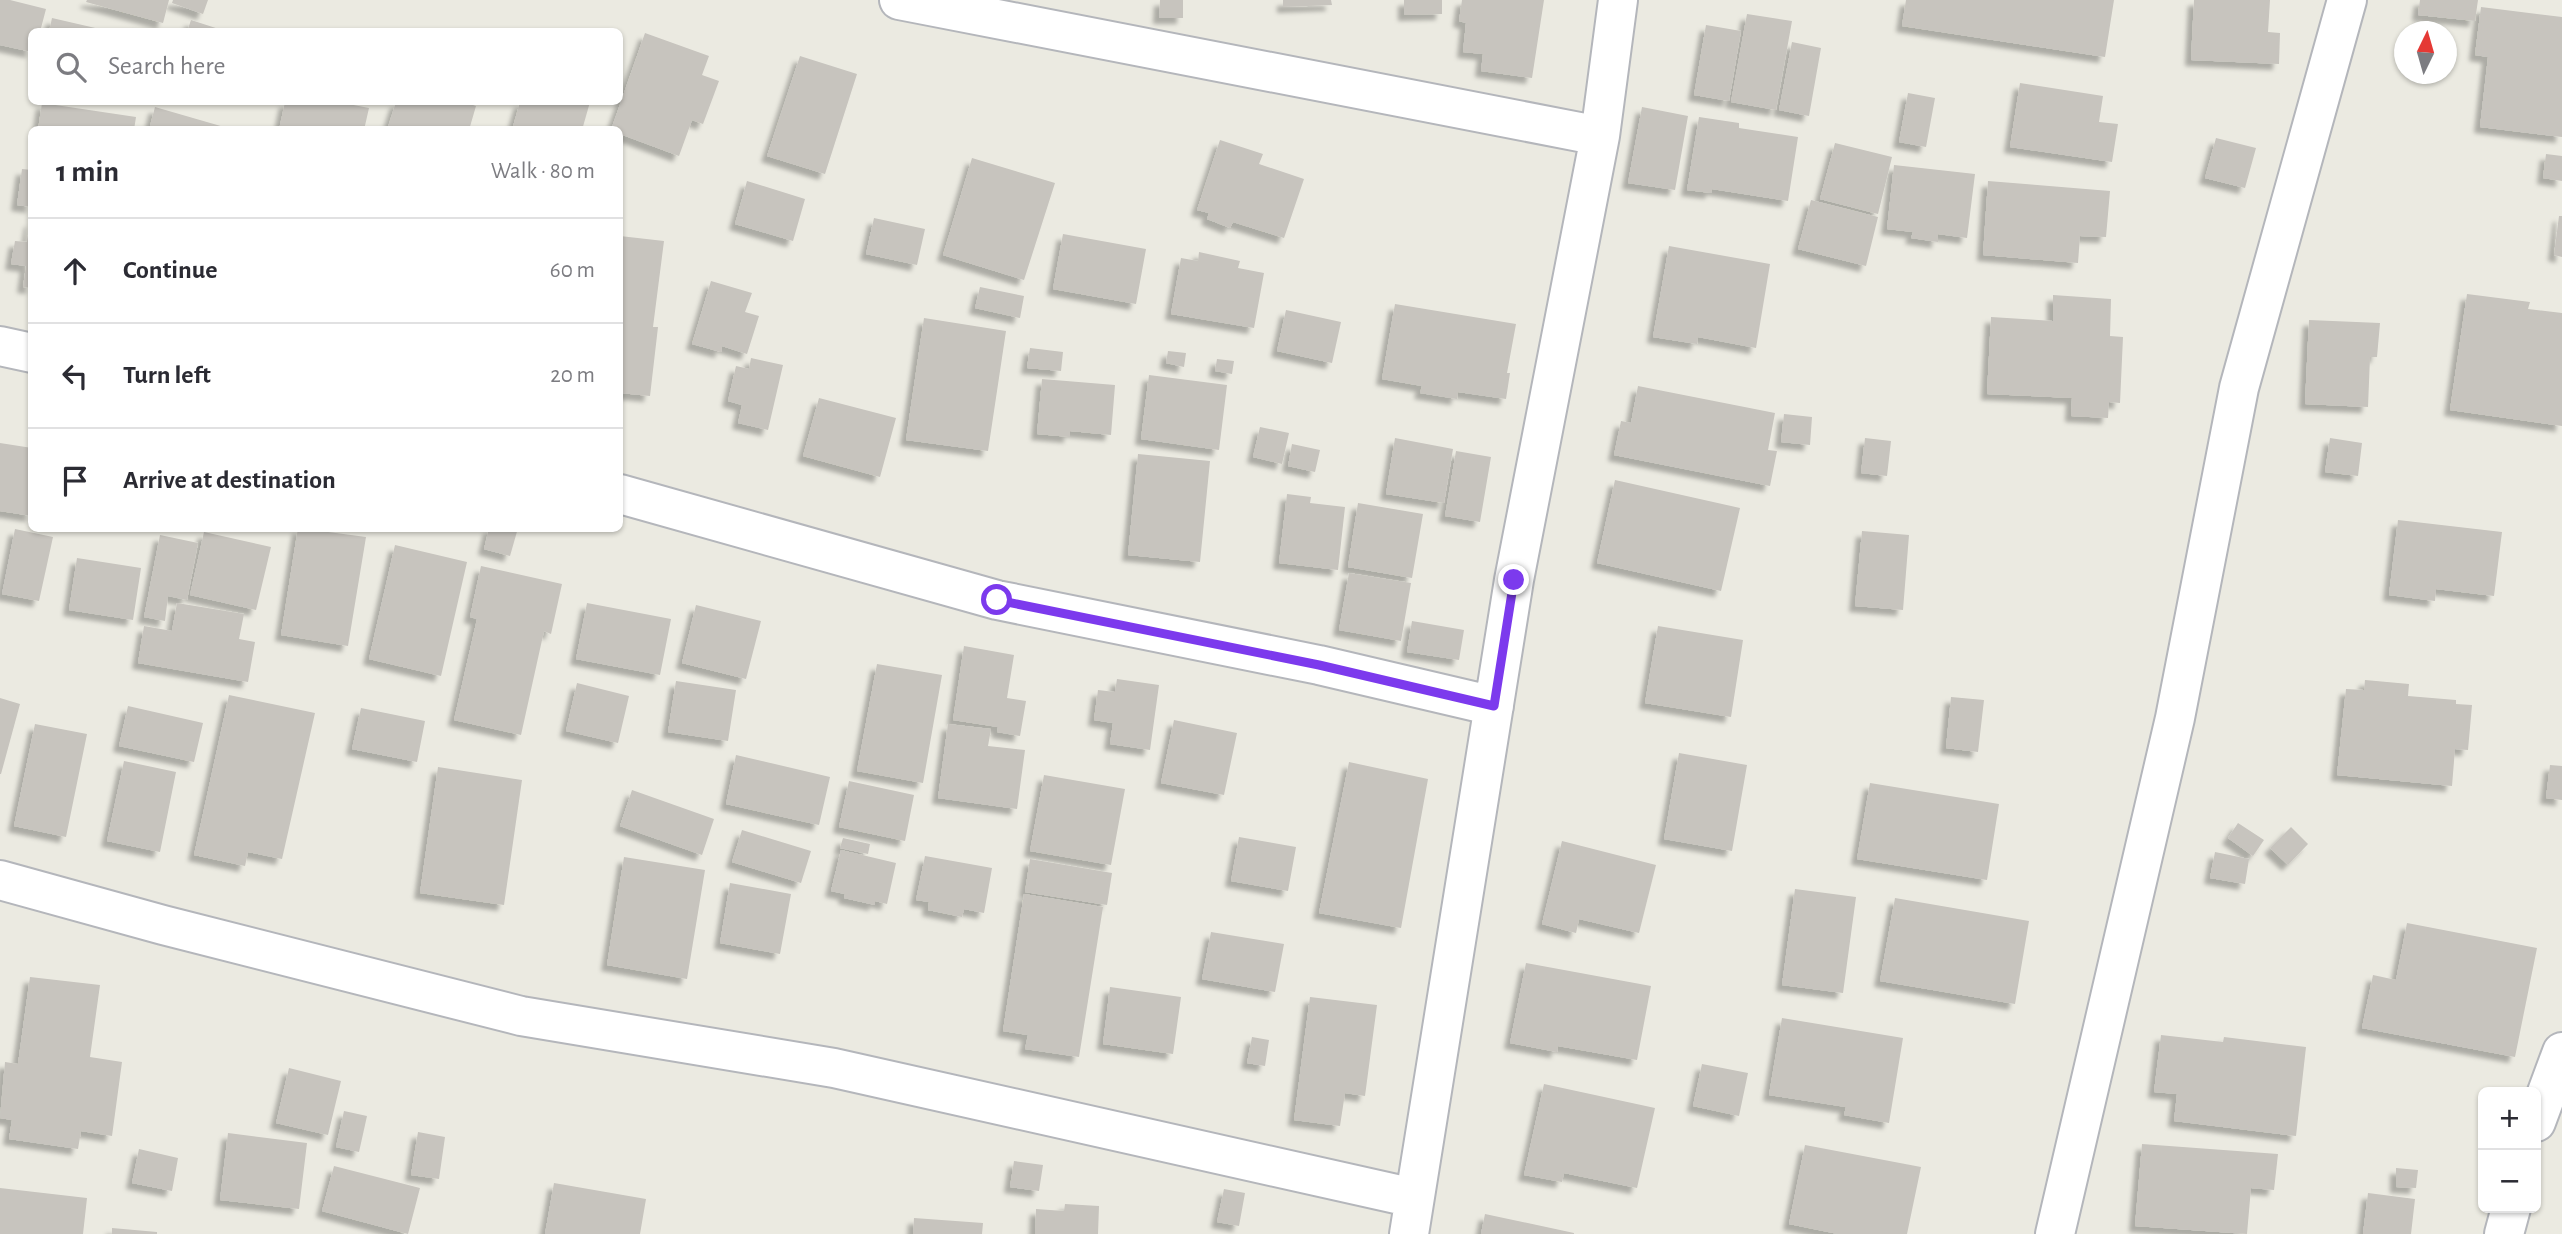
<!DOCTYPE html>
<meta charset="utf-8">
<style>
:root{--surface:#fff;--page:#f7f7f7;--text:#2b2b33;--muted:#7c7c81;--line:#e1e1e2}
body{margin:0;font-family:"Alegreya Sans",sans-serif;background:var(--page);color:var(--text)}
.controls{position:absolute;right:21px;bottom:21px;display:grid;overflow:hidden;border-radius:10px;box-shadow:0 2px 5px #0004}
.controls button{width:63px;height:63px;display:grid;place-items:center;padding:0;border:0;border-bottom:2px solid var(--line);background:var(--surface);color:var(--text);font:35px sans-serif}
.compass{position:absolute;left:2394px;top:21px;width:63px;height:63px;border-radius:50%;background:var(--surface);box-shadow:0 2px 5px #0004;rotate:5deg}
.stop{position:absolute;width:21px;height:21px;margin:-16px;border:5px solid #7c3aed;border-radius:50%;background:#fff}
.stop.end{background:#7c3aed;border-color:#fff;box-shadow:0 2px 7px #0008}
.list{margin:0;padding:0;list-style:none}
h2{display:flex;justify-content:space-between;align-items:center;height:91px;margin:0;padding:0 28px;font-size:30px}
h2 small{font-size:23px;font-weight:400;color:var(--muted)}
.list li{display:grid;grid-template-columns:46px 1fr auto;gap:21px;align-items:center;box-sizing:border-box;height:105px;padding:0 28px;border-top:2px solid var(--line)}
.list b{display:block;font-size:26px;white-space:nowrap}
.list em{font-size:23px;font-style:normal;color:var(--muted)}
.icon{flex:none;width:38px;height:38px;fill:none;stroke:currentColor;stroke-width:2;stroke-linecap:round;stroke-linejoin:round}
.map{position:relative;flex:none;width:2562px;height:1234px;overflow:hidden}
.search{position:absolute;background:var(--surface);box-shadow:0 2px 5px #0004;left:28px;top:28px;width:595px;height:77px;display:flex;align-items:center;gap:18px;box-sizing:border-box;padding:0 24px;border-radius:10px;color:var(--muted);font-size:26px}
.panel{position:absolute;background:var(--surface);box-shadow:0 2px 5px #0004;left:28px;top:126px;width:595px;height:406px;border-radius:10px}
.map>svg:first-child{display:block}
</style>
<div class="map">
<svg width="2562" height="1234" viewBox="0 0 2562 1234">
<defs>
<filter id="shadow"><feDropShadow dx="-6" dy="6" stdDeviation="2" flood-color="#0004"/></filter>
</defs>
<rect width="100%" height="100%" fill="#ebeae1"/>
<path fill="#c7c4be" filter="url(#shadow)" d="M 0,0 L 10,0 L 46,9 L 40,32 L 32,32 L 32,52 L 0,45 Z
M 87,0 L 169,0 L 163,23 L 86,2 Z
M 173,0 L 208,0 L 203,14 L 172,3 Z
M 1160,0 L 1183,0 L 1183,18 L 1159,18 Z
M 1283,0 L 1331,0 L 1332,5 L 1283,7 Z
M 1404,0 L 1442,0 L 1442,14 L 1404,15 Z
M 1462,0 L 1544,0 L 1532,78 L 1481,71 L 1483,54 L 1463,52 L 1466,23 L 1459,21 Z
M 1906,0 L 2114,0 L 2105,57 L 1902,26 Z
M 2194,0 L 2270,0 L 2268,32 L 2280,33 L 2279,64 L 2191,60 Z
M 2420,0 L 2478,0 L 2475,21 L 2418,15 Z
M 2481,7 L 2562,17 L 2562,137 L 2480,127 L 2488,57 L 2475,55 Z
M 1747,14 L 1792,21 L 1776,110 L 1731,102 Z
M 52,18 L 104,30 L 104,32 L 49,32 Z
M 191,20 L 225,31 L 225,32 L 187,32 Z
M 1706,25 L 1741,31 L 1729,101 L 1694,95 Z
M 645,33 L 709,56 L 702,75 L 719,81 L 703,124 L 692,120 L 679,156 L 620,134 L 620,130 L 611,130 Z
M 1792,42 L 1821,48 L 1809,116 L 1779,110 Z
M 800,56 L 857,74 L 825,174 L 767,156 Z
M 2020,83 L 2103,96 L 2099,122 L 2118,124 L 2112,162 L 2010,147 Z
M 1908,93 L 1935,98 L 1926,147 L 1899,142 Z
M 285,102 L 338,102 L 369,108 L 364,130 L 279,130 Z
M 396,102 L 464,102 L 476,106 L 469,130 L 387,130 Z
M 520,102 L 590,102 L 582,130 L 512,130 Z
M 42,103 L 136,117 L 134,130 L 38,130 Z
M 155,107 L 231,129 L 231,130 L 149,130 Z
M 1642,107 L 1688,116 L 1675,190 L 1628,183 Z
M 1699,117 L 1739,123 L 1739,128 L 1798,137 L 1788,201 L 1712,189 L 1711,193 L 1687,190 Z
M 2216,138 L 2256,148 L 2245,188 L 2205,178 Z
M 1220,140 L 1263,154 L 1259,164 L 1304,179 L 1284,238 L 1233,222 L 1230,228 L 1207,219 L 1209,213 L 1197,210 Z
M 1835,143 L 1892,157 L 1878,214 L 1820,199 Z
M 2546,154 L 2562,156 L 2562,181 L 2543,178 Z
M 972,158 L 1055,183 L 1024,280 L 943,255 Z
M 1894,165 L 1975,174 L 1967,238 L 1938,234 L 1938,242 L 1911,238 L 1913,232 L 1887,229 Z
M 22,169 L 32,170 L 32,207 L 17,205 Z
M 747,181 L 805,199 L 793,241 L 735,224 Z
M 1988,181 L 2110,191 L 2106,237 L 2080,236 L 2078,263 L 1983,255 Z
M 1811,200 L 1878,217 L 1866,266 L 1798,249 Z
M 2559,216 L 2562,216 L 2562,257 L 2554,255 Z
M 874,218 L 925,229 L 917,265 L 866,254 Z
M 30,221 L 32,221 L 32,288 L 23,287 L 26,266 L 11,264 L 15,241 L 27,242 Z
M 1063,234 L 1146,249 L 1136,304 L 1053,289 Z
M 620,236 L 664,241 L 653,327 L 658,327 L 650,396 L 620,393 Z
M 1669,246 L 1770,264 L 1756,348 L 1698,337 L 1697,344 L 1653,337 Z
M 1199,252 L 1240,261 L 1238,268 L 1264,273 L 1254,328 L 1171,314 L 1181,258 L 1198,261 Z
M 711,281 L 752,293 L 745,312 L 759,316 L 747,354 L 722,346 L 721,352 L 692,344 Z
M 980,287 L 1024,296 L 1020,318 L 975,308 Z
M 2467,294 L 2530,302 L 2528,309 L 2562,313 L 2562,426 L 2450,410 Z
M 2053,295 L 2111,299 L 2110,336 L 2123,337 L 2120,403 L 2109,402 L 2108,418 L 2071,416 L 2072,398 L 1987,394 L 1991,317 L 2053,321 Z
M 1395,304 L 1516,324 L 1507,373 L 1510,373 L 1506,399 L 1458,392 L 1457,399 L 1420,393 L 1422,386 L 1382,379 Z
M 1286,310 L 1341,322 L 1332,363 L 1277,351 Z
M 924,318 L 1006,331 L 988,451 L 906,440 Z
M 2309,320 L 2380,323 L 2377,357 L 2370,357 L 2368,407 L 2305,404 Z
M 1030,348 L 1063,352 L 1061,371 L 1027,368 Z
M 1168,351 L 1186,353 L 1184,367 L 1166,363 Z
M 751,358 L 783,365 L 768,430 L 738,423 L 742,405 L 728,401 L 736,366 L 749,369 Z
M 1217,359 L 1234,361 L 1232,374 L 1215,371 Z
M 1149,375 L 1227,385 L 1219,450 L 1141,439 Z
M 1042,379 L 1115,385 L 1111,435 L 1070,431 L 1070,437 L 1037,434 Z
M 1638,386 L 1775,413 L 1768,450 L 1777,451 L 1770,486 L 1614,455 L 1621,421 L 1631,423 Z
M 819,398 L 896,418 L 880,477 L 803,456 Z
M 1784,414 L 1812,417 L 1810,445 L 1781,442 Z
M 1260,427 L 1289,433 L 1282,464 L 1253,457 Z
M 1395,438 L 1453,449 L 1444,503 L 1386,494 Z
M 1865,438 L 1891,441 L 1887,476 L 1861,473 Z
M 2330,438 L 2362,443 L 2358,476 L 2325,472 Z
M 0,443 L 32,448 L 32,516 L 0,511 Z
M 1292,444 L 1320,450 L 1315,472 L 1288,466 Z
M 1456,451 L 1491,457 L 1480,522 L 1445,516 Z
M 1138,454 L 1210,461 L 1200,562 L 1128,555 Z
M 1615,480 L 1740,508 L 1721,591 L 1597,563 Z
M 1287,494 L 1311,497 L 1310,503 L 1345,507 L 1338,570 L 1279,563 Z
M 1358,503 L 1423,514 L 1412,578 L 1348,567 Z
M 2398,520 L 2502,532 L 2494,596 L 2436,589 L 2435,601 L 2389,595 Z
M 298,528 L 366,537 L 348,646 L 281,635 Z
M 489,528 L 518,528 L 510,556 L 484,549 Z
M 15,529 L 53,537 L 39,601 L 2,594 Z
M 1862,531 L 1909,535 L 1903,610 L 1855,606 Z
M 204,532 L 271,547 L 256,610 L 190,595 Z
M 160,535 L 198,543 L 187,600 L 168,596 L 165,621 L 144,617 Z
M 395,545 L 467,562 L 441,676 L 369,659 Z
M 77,558 L 141,568 L 133,620 L 69,610 Z
M 481,566 L 562,584 L 551,634 L 544,631 L 521,735 L 454,720 L 477,619 L 470,617 Z
M 1349,573 L 1411,583 L 1401,641 L 1339,630 Z
M 177,603 L 244,614 L 239,639 L 255,642 L 248,682 L 138,663 L 144,626 L 172,631 Z
M 587,603 L 671,619 L 660,675 L 576,659 Z
M 696,605 L 761,621 L 746,679 L 682,663 Z
M 1412,621 L 1464,630 L 1459,660 L 1407,652 Z
M 1658,626 L 1743,640 L 1731,717 L 1645,703 Z
M 964,646 L 1014,655 L 1007,698 L 1026,701 L 1020,736 L 997,732 L 998,727 L 953,720 Z
M 877,664 L 942,675 L 923,783 L 857,771 Z
M 1117,679 L 1159,685 L 1150,750 L 1110,744 L 1113,723 L 1094,720 L 1098,690 L 1115,692 Z
M 2365,680 L 2409,684 L 2408,696 L 2456,700 L 2456,704 L 2472,705 L 2468,750 L 2455,749 L 2452,786 L 2337,775 L 2346,689 L 2364,690 Z
M 676,681 L 736,690 L 728,741 L 668,732 Z
M 577,683 L 629,696 L 618,743 L 566,731 Z
M 229,695 L 315,713 L 282,859 L 248,852 L 245,866 L 194,855 Z
M 1951,697 L 1984,700 L 1978,752 L 1946,748 Z
M 0,698 L 20,704 L 1,774 L 0,774 Z
M 128,706 L 203,723 L 194,762 L 119,746 Z
M 361,708 L 425,721 L 417,762 L 352,749 Z
M 1174,720 L 1237,733 L 1224,795 L 1161,783 Z
M 35,724 L 87,734 L 66,837 L 14,826 Z
M 948,724 L 991,729 L 988,746 L 1025,750 L 1017,809 L 938,798 Z
M 1679,753 L 1747,765 L 1732,851 L 1664,839 Z
M 736,755 L 830,777 L 819,825 L 726,804 Z
M 124,761 L 176,772 L 160,852 L 107,841 Z
M 1349,762 L 1428,779 L 1401,928 L 1319,913 Z
M 2550,765 L 2562,766 L 2562,800 L 2546,798 Z
M 438,767 L 522,780 L 504,905 L 420,893 Z
M 1044,775 L 1125,789 L 1111,865 L 1030,851 Z
M 849,781 L 914,795 L 905,841 L 839,827 Z
M 1870,783 L 1999,804 L 1987,880 L 1857,859 Z
M 632,790 L 714,819 L 702,855 L 620,826 Z
M 2238,823 L 2264,840 L 2253,856 L 2228,838 Z
M 2291,827 L 2308,844 L 2288,865 L 2270,848 Z
M 742,830 L 811,851 L 801,883 L 732,862 Z
M 1239,837 L 1296,847 L 1288,891 L 1231,881 Z
M 843,838 L 870,844 L 868,854 L 840,848 Z
M 1562,841 L 1656,865 L 1639,933 L 1579,919 L 1576,933 L 1542,924 Z
M 841,850 L 896,863 L 887,904 L 875,901 L 875,905 L 844,898 L 845,894 L 831,891 Z
M 2215,852 L 2249,859 L 2245,884 L 2210,878 Z
M 925,856 L 992,868 L 984,913 L 964,909 L 962,917 L 928,910 L 929,902 L 916,900 Z
M 624,857 L 705,870 L 687,979 L 607,965 Z
M 1030,859 L 1112,873 L 1107,905 L 1025,892 Z
M 730,883 L 791,894 L 780,954 L 720,943 Z
M 1795,889 L 1856,897 L 1843,993 L 1782,985 Z
M 1024,894 L 1103,907 L 1079,1057 L 1025,1049 L 1028,1035 L 1003,1031 Z
M 1895,898 L 2029,921 L 2015,1004 L 1880,981 Z
M 2407,923 L 2537,948 L 2515,1057 L 2362,1028 L 2373,975 L 2396,980 Z
M 1211,932 L 1284,944 L 1275,992 L 1202,979 Z
M 1526,963 L 1651,986 L 1637,1060 L 1558,1046 L 1557,1052 L 1510,1043 Z
M 30,977 L 100,985 L 90,1057 L 122,1062 L 112,1136 L 81,1131 L 78,1149 L 9,1139 L 12,1120 L 0,1118 L 5,1062 L 18,1064 Z
M 1110,987 L 1181,997 L 1173,1054 L 1103,1044 Z
M 1310,997 L 1377,1005 L 1365,1096 L 1345,1093 L 1340,1126 L 1294,1120 Z
M 1782,1018 L 1903,1038 L 1889,1123 L 1844,1115 L 1846,1107 L 1769,1095 Z
M 2161,1035 L 2223,1042 L 2224,1037 L 2306,1047 L 2296,1136 L 2174,1121 L 2177,1094 L 2154,1092 Z
M 1252,1037 L 1269,1040 L 1265,1066 L 1247,1063 Z
M 1702,1064 L 1748,1073 L 1739,1116 L 1693,1106 Z
M 289,1068 L 341,1081 L 328,1135 L 276,1123 Z
M 1544,1084 L 1655,1108 L 1637,1188 L 1564,1173 L 1562,1182 L 1524,1175 Z
M 344,1111 L 367,1116 L 359,1152 L 336,1147 Z
M 418,1132 L 445,1137 L 439,1179 L 411,1175 Z
M 228,1133 L 307,1143 L 299,1209 L 220,1200 Z
M 2142,1144 L 2278,1154 L 2274,1190 L 2251,1188 L 2247,1234 L 2135,1226 Z
M 1805,1145 L 1921,1167 L 1907,1234 L 1838,1234 L 1789,1224 Z
M 139,1149 L 178,1158 L 172,1191 L 132,1183 Z
M 1014,1161 L 1043,1165 L 1039,1191 L 1010,1187 Z
M 334,1166 L 420,1188 L 408,1234 L 322,1211 Z
M 2396,1168 L 2418,1170 L 2416,1188 L 2396,1187 Z
M 554,1183 L 646,1199 L 640,1234 L 545,1234 Z
M 0,1188 L 87,1198 L 83,1234 L 0,1234 Z
M 1224,1189 L 1245,1193 L 1239,1226 L 1217,1222 Z
M 2368,1193 L 2415,1199 L 2411,1234 L 2363,1234 Z
M 1065,1204 L 1099,1206 L 1098,1234 L 1035,1234 L 1036,1209 L 1064,1211 Z
M 1485,1214 L 1574,1233 L 1574,1234 L 1481,1234 Z
M 914,1218 L 983,1223 L 982,1234 L 913,1234 Z
M 112,1228 L 157,1232 L 157,1234 L 112,1234 Z"/>
<g fill="none" stroke-linecap="round" stroke-linejoin="round">
<g stroke="#b4b6bb" stroke-width="42">
<path id="street" d="M 899,0 L 1600,136
M 0,346 L 32,353
M 620,494 L 997,600 L 1319,665 L 1494,706
M 0,880 L 163,925 L 521,1016 L 834,1068 L 1414,1198
M 2536,1122 L 2562,1052
M 1409,1234 L 1514,580 L 1600,136 L 1618,0
M 2055,1234 L 2175,718 L 2239,388 L 2347,0
M 2504,1234 L 2511,1208"/>
</g>
<use href="#street" stroke="#fff" stroke-width="38"/>
</g>
<g fill="none" stroke-linecap="round" stroke-linejoin="round">
<path stroke="#7c3aed" stroke-width="9" d="M 997,600 L 1319,665 L 1494,706 L 1514,580"/>
</g>
</svg>
<div class="controls">
<button>+</button>
<button>−</button>
</div>
<svg class="compass" viewBox="-18 -18 36 36"><path d="M0-13l5 13h-10z" fill="#e53935"/><path d="M0 13l5-13h-10z" fill="#7c7c81"/></svg>
<div class="stop" style="left:997px;top:600px"></div>
<div class="stop end" style="left:1514px;top:580px"></div>
<div class="search"><svg class="icon" aria-label="search" viewBox="0 0 24 24"><circle cx="10" cy="10" r="6"/><path d="M15 15l6 6"/></svg>Search here</div>
<section class="panel">
<h2>1 min<small>Walk · 80 m</small></h2>
<ul class="list">
<li><svg class="icon" aria-label="ahead" viewBox="0 0 24 24"><path d="M12 20V5M6 11l6-6 6 6"/></svg><div><b>Continue</b></div><em>60 m</em></li>
<li><svg class="icon" aria-label="left" viewBox="0 0 24 24"><path d="M17 20v-9H6M10 6l-5 5 5 5"/></svg><div><b>Turn left</b></div><em>20 m</em></li>
<li><svg class="icon" aria-label="arrive" viewBox="0 0 24 24"><path d="M6 21V4h12l-3 4 3 4H6"/></svg><div><b>Arrive at destination</b></div></li>
</ul>
</section>
</div>
